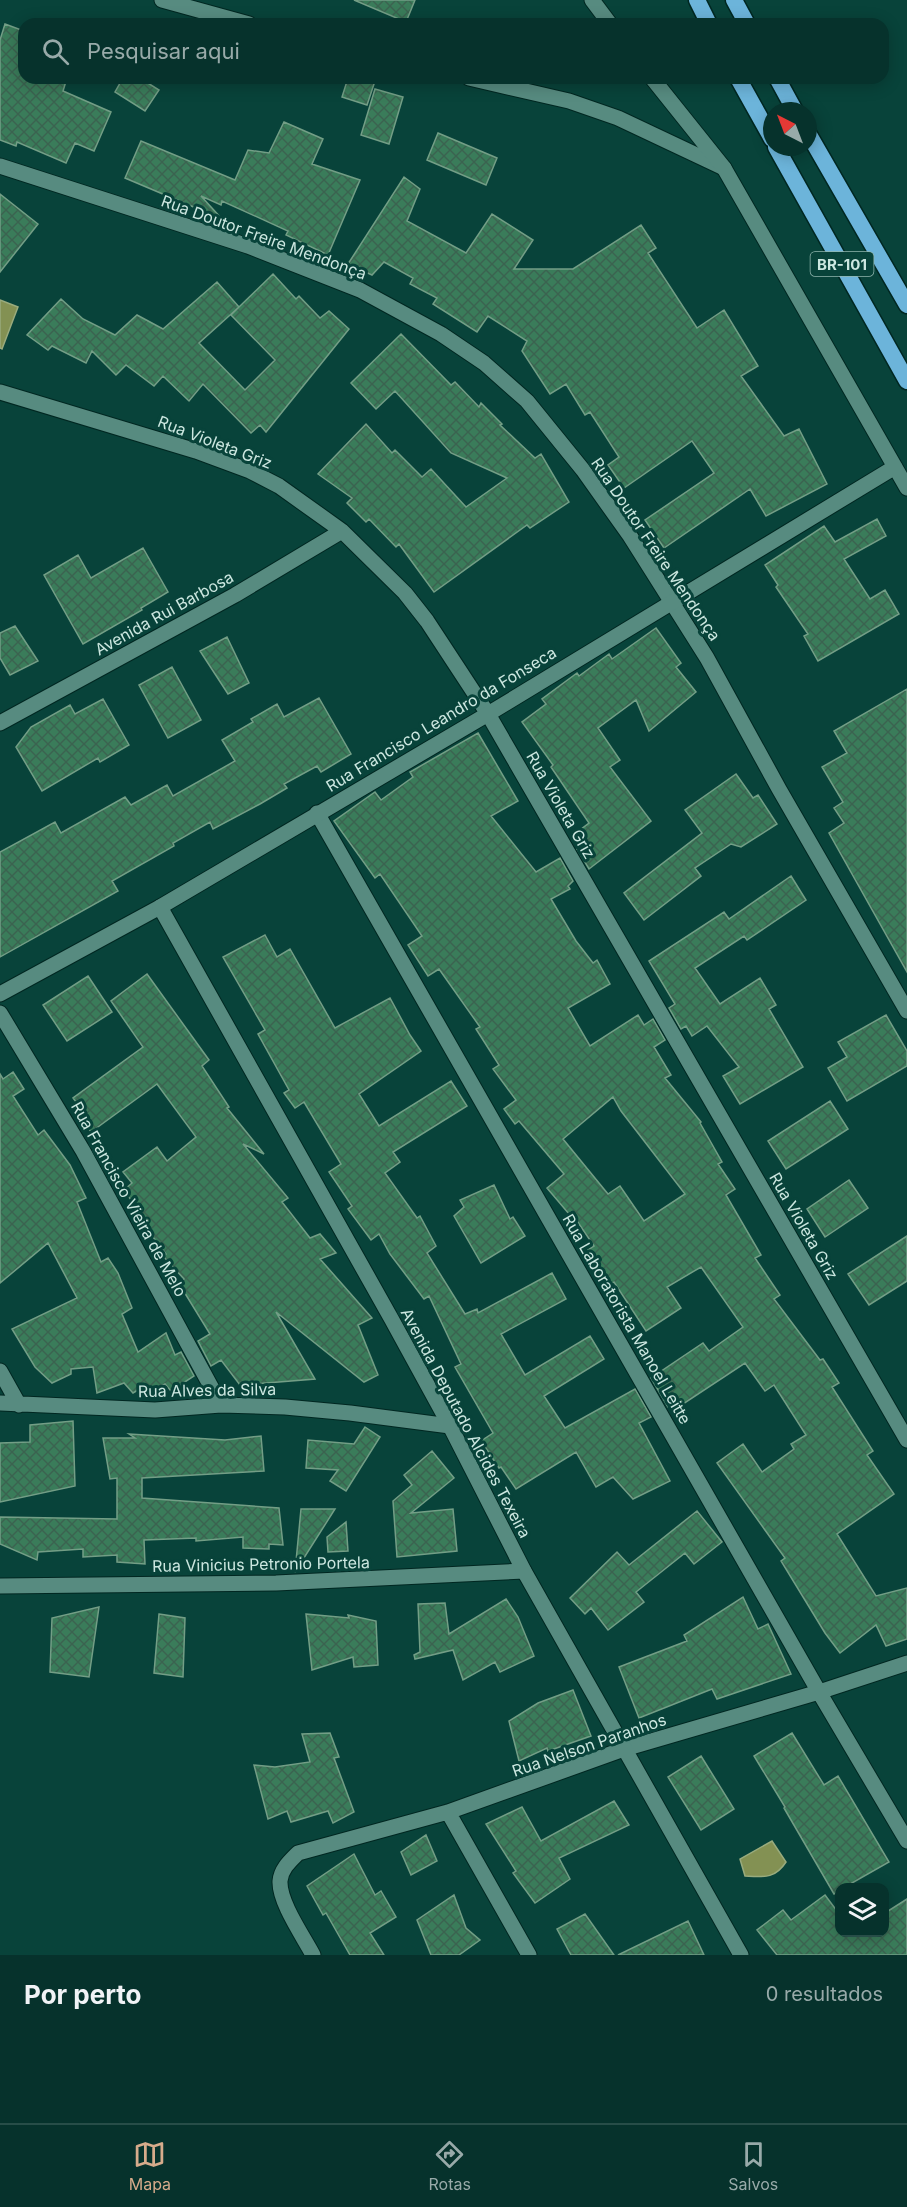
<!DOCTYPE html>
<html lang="pt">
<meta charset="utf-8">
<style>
:root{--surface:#06322c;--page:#0f3a34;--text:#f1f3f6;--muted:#98aaa9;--line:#274d48;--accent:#d6ab8b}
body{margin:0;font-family:Inter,sans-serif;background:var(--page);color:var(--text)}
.controls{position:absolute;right:18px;bottom:18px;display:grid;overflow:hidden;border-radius:12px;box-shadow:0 3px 15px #0003}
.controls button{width:54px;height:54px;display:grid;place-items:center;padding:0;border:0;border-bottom:2px solid var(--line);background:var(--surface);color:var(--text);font:30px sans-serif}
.compass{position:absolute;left:763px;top:102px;width:54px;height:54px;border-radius:50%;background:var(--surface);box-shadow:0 3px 15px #0003;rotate:318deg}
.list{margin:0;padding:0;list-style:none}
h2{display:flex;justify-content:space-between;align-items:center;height:78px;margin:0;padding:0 24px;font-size:26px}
h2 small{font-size:20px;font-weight:400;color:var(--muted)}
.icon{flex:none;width:33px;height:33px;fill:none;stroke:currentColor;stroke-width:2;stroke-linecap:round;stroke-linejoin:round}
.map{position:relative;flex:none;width:907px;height:1955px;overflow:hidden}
.search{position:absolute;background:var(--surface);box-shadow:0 3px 15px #0003;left:18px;right:18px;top:18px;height:66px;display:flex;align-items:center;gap:15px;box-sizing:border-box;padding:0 21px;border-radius:18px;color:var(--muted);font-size:22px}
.sheet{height:168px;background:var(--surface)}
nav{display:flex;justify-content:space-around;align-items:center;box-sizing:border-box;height:84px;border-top:2px solid var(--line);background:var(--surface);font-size:16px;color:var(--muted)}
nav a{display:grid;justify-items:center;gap:3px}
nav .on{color:var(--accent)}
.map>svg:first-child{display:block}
</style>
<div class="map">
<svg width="907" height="1955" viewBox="0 0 907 1955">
<defs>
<pattern id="building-cross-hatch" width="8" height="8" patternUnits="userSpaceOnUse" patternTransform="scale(1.5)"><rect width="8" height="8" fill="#3a7c5a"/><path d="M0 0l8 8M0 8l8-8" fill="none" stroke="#3b6350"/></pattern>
</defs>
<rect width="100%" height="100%" fill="#08433a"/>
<path fill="#839153" stroke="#99ab7d" stroke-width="1.5" d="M 0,300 L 18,307 L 2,349 L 0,348 Z
M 772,1841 L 786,1862 C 775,1879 764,1877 745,1876 L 740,1859 Z"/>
<path fill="url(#building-cross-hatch)" stroke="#739e86" stroke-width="1.5" fill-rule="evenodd" d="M 354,0 L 415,0 L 406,22 Z
M 5,24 L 24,31 L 24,78 L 67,78 L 63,91 L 111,112 L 94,151 L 75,143 L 66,163 L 17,142 L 16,146 L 0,140 L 0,40 Z
M 123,78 L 140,78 L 159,90 L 145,111 L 115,92 Z
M 348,78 L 376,78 L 367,105 L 342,97 Z
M 375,89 L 403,97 L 389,144 L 361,135 Z
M 284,122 L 323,139 L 312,164 L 360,180 L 328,255 L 286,235 L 288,231 L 222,201 L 221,205 L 201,196 L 222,219 L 125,178 L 141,141 L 235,180 L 248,150 L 269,153 Z
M 438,133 L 497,158 L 486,185 L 427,160 Z
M 404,177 L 420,189 L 407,221 L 466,253 L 492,214 L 533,240 L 514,269 L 573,269 L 641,225 L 656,248 L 648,253 L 697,328 L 724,310 L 758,366 L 741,376 L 784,436 L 799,429 L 827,484 L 766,516 L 750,489 L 664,548 L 645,520 L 714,473 L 692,441 L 624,488 L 608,465 L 619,457 L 590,412 L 585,415 L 566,384 L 550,394 L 522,351 L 527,341 L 488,316 L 477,332 L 433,304 L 437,298 L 410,284 L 413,278 L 384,262 L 372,275 L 348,264 Z
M 0,194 L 38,224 L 0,272 Z
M 273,274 L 296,299 L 299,296 L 320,318 L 329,311 L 349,329 L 266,432 L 260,425 L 251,433 L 203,384 L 189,401 L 163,376 L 154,386 L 126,365 L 116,375 L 92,351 L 86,363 L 52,346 L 48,350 L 27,335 L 61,299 L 83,319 L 115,335 L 137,315 L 163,329 L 217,282 L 239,307 ZM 239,307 L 231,315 L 275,360 L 245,390 L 199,343 Z
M 401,334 L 451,385 L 455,382 L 479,407 L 481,403 L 502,424 L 500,425 L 535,458 L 541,454 L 569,502 L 530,528 L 527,525 L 434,592 L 399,544 L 396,547 L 369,519 L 366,522 L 347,503 L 352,498 L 318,474 L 366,424 L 392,453 L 395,450 L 422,477 L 431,469 L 466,507 L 507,478 L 451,453 L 395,391 L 376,409 L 351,383 Z
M 877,519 L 886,536 L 844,559 L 870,599 L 885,590 L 899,614 L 818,661 L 804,636 L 808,634 L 776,587 L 778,585 L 765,565 L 824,526 L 835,542 Z
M 143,548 L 168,592 L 141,608 L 142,610 L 83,644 L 44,575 L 78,555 L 91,578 Z
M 15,626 L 38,661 L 10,675 L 0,658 L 0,633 Z
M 656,628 L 681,663 L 676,667 L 696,692 L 649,731 L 636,700 L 598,728 L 620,760 L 610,767 L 651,821 L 589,869 L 577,849 L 580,847 L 572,836 L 589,823 L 551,767 L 553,765 L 522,722 L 546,704 L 542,699 L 577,673 L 579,676 L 609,654 L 612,659 Z
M 227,637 L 249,683 L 228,694 L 200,651 Z
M 172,667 L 201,720 L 168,738 L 139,685 Z
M 907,689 L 907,972 L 829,833 L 844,823 L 834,808 L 843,802 L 822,767 L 847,753 L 834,731 Z
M 319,698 L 351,754 L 321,772 L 317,766 L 284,784 L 287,788 L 260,804 L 213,829 L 210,822 L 173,843 L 174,846 L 112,881 L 118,891 L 0,957 L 0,852 L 55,822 L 61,833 L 125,797 L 131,805 L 167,785 L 173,796 L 235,761 L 222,740 L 253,722 L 251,719 L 277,704 L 284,717 Z
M 103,699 L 129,745 L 100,762 L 98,758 L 42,791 L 16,747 L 31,727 L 70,705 L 75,714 Z
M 478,733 L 518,801 L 491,816 L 536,872 L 560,858 L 573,881 L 568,886 L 570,889 L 551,899 L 576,941 L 593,963 L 597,960 L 610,984 L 568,1008 L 590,1046 L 638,1015 L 644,1025 L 653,1019 L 665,1040 L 654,1047 L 671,1075 L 665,1078 L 701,1122 L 700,1123 L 722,1162 L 718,1164 L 735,1189 L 726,1195 L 761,1255 L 755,1258 L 780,1295 L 774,1299 L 820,1360 L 823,1359 L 839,1383 L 832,1387 L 873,1451 L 867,1455 L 894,1494 L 837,1534 L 876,1596 L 907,1588 L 907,1639 L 886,1646 L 876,1625 L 840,1653 L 825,1633 L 781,1561 L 785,1558 L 717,1463 L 743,1444 L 762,1472 L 794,1449 L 791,1444 L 806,1435 L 774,1385 L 765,1391 L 745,1363 L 677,1408 L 674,1404 L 668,1407 L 651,1378 L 703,1343 L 709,1351 L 743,1327 L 701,1267 L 667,1287 L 681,1308 L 646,1331 L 614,1282 L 611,1284 L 602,1272 L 588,1250 L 594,1246 L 571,1212 L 569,1214 L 547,1188 L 564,1174 L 519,1121 L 515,1124 L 504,1109 L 516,1100 L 493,1069 L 499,1065 L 476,1029 L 480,1027 L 439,969 L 428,976 L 408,945 L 422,936 L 380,874 L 375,878 L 334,821 L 375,792 L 381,800 L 413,777 L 410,772 ZM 613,1097 L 621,1111 L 685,1194 L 644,1221 L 620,1186 L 608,1194 L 563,1139 Z
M 736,774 L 753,798 L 758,795 L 777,824 L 741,847 L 731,844 L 695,868 L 701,876 L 644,920 L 624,893 L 702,833 L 685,810 Z
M 791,876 L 806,900 L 747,940 L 744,936 L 695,968 L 720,1004 L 760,978 L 776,1005 L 769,1009 L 803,1067 L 740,1104 L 723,1076 L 739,1067 L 707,1026 L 692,1036 L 686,1026 L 681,1029 L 669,1008 L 675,1004 L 649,961 L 724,912 L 729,919 Z
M 265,935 L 277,957 L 290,949 L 335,1028 L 390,998 L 410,1035 L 421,1051 L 359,1094 L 379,1126 L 451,1081 L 467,1106 L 393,1152 L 400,1162 L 385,1173 L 417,1218 L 420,1216 L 436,1246 L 427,1253 L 465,1314 L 477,1309 L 478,1313 L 552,1273 L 566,1299 L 501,1334 L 525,1375 L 590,1336 L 604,1359 L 544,1396 L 565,1428 L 635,1389 L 651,1417 L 639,1423 L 670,1481 L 633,1499 L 613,1477 L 596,1487 L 576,1452 L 516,1489 L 501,1467 L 499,1468 L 481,1441 L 493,1433 L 455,1367 L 461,1364 L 429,1296 L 424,1299 L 390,1254 L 379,1234 L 371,1240 L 348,1209 L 352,1206 L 329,1172 L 341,1164 L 304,1102 L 295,1108 L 284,1093 L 289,1090 L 258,1034 L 265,1030 L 223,957 Z
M 147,974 L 209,1060 L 202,1066 L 229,1107 L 227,1108 L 264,1154 L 243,1144 L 288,1198 L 282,1202 L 310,1238 L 320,1234 L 336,1253 L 320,1259 L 372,1318 L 358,1325 L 378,1375 L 364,1382 L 276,1312 L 315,1379 L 240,1385 L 221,1360 L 211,1366 L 198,1341 L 210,1334 L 178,1282 L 184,1279 L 163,1256 L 166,1254 L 137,1216 L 141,1214 L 124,1190 L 132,1183 L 123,1172 L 157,1147 L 167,1161 L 196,1137 L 157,1084 L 91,1132 L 80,1117 L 85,1114 L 73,1098 L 143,1047 L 111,1001 Z
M 88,976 L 112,1012 L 67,1041 L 43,1005 Z
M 886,1015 L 907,1051 L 907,1066 L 847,1101 L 828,1068 L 847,1057 L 838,1042 Z
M 13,1072 L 24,1089 L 13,1096 L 38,1135 L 44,1130 L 70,1165 L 86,1198 L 77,1202 L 101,1262 L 108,1258 L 118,1273 L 132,1308 L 122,1314 L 138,1352 L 166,1333 L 175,1355 L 181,1352 L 194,1376 L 171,1391 L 165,1384 L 145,1395 L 138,1390 L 133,1393 L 124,1383 L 97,1393 L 93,1367 L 71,1369 L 71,1374 L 52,1383 L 35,1367 L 12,1329 L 77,1298 L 48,1243 L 0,1283 L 0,1074 L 3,1079 Z
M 830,1101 L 848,1129 L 786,1169 L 768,1141 Z
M 849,1180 L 868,1208 L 825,1237 L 807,1209 Z
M 494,1185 L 510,1219 L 513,1217 L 525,1236 L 481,1263 L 454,1216 L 464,1207 L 460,1200 Z
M 907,1236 L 907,1281 L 869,1305 L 848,1274 Z
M 73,1421 L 75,1486 L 0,1502 L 0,1443 L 30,1442 L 30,1425 Z
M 365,1427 L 380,1437 L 346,1491 L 330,1481 L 338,1470 L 306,1468 L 308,1440 L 354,1444 Z
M 129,1434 L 225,1440 L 261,1436 L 264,1471 L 142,1478 L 142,1498 L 279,1508 L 283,1545 L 269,1544 L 269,1549 L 243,1548 L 243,1537 L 196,1541 L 196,1538 L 144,1540 L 145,1564 L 117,1562 L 117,1555 L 83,1557 L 83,1549 L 38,1552 L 37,1560 L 0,1544 L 0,1517 L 117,1519 L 117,1478 L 110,1479 L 103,1438 L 135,1438 Z
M 432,1451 L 454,1478 L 411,1513 L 453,1509 L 457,1551 L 397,1557 L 393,1501 L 412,1485 L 404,1475 Z
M 301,1509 L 335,1509 L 295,1572 Z
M 697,1511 L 722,1542 L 694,1564 L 685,1553 L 636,1592 L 644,1602 L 608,1630 L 591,1608 L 585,1614 L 570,1598 L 617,1552 L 629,1565 Z
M 346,1522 L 348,1551 L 328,1552 L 327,1537 Z
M 743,1597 L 758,1629 L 768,1624 L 791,1674 L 717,1699 L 712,1689 L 639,1718 L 619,1667 L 687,1641 L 684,1635 Z
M 506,1599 L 518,1617 L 534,1656 L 500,1672 L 495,1662 L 463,1680 L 453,1650 L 415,1659 L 414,1655 L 420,1652 L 418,1604 L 445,1603 L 449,1634 Z
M 99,1607 L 89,1677 L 50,1672 L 52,1618 Z
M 159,1614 L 185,1618 L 183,1677 L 154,1673 Z
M 306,1614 L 349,1618 L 348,1615 L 376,1621 L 378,1665 L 354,1667 L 353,1657 L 312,1670 Z
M 573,1690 L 591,1736 L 548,1751 L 547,1748 L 519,1761 L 509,1721 L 538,1703 Z
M 330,1733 L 339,1757 L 334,1758 L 354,1812 L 333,1823 L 328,1811 L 291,1822 L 287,1811 L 268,1819 L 254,1765 L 275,1767 L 310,1762 L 302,1734 Z
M 792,1733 L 824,1785 L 838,1776 L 889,1862 L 845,1887 L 840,1887 L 840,1891 L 834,1894 L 784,1808 L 785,1807 L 754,1756 Z
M 701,1756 L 734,1809 L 701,1830 L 668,1777 Z
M 614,1801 L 629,1825 L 559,1858 L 570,1879 L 535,1903 L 513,1873 L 516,1871 L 486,1824 L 522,1807 L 541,1841 Z
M 426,1835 L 437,1861 L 411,1875 L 401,1852 Z
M 354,1854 L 375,1895 L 381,1891 L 396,1917 L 370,1933 L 384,1955 L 350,1955 L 326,1913 L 323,1915 L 307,1886 Z
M 454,1895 L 466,1928 L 480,1940 L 459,1955 L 431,1955 L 417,1920 Z
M 825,1895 L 840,1915 L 840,1932 L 885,1932 L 885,1913 L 907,1899 L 907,1955 L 777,1955 L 757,1930 L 783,1910 L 791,1920 Z
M 585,1914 L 614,1955 L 571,1955 L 557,1929 Z
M 688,1921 L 704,1955 L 618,1955 Z"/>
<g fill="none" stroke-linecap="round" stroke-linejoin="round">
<g stroke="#002721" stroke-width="17">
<path id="minor" d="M 162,0 L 249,24
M 469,78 L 569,101 L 618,118 L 724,168
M 0,166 L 248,246 L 360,290 L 441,334 L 484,363 L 527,401 L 583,470 L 630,536 L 707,658 L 779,789 L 907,1011
M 0,392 L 196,451 L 250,471 L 279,486 L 342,531 L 405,593 L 427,621 L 488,714 L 907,1440
M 0,723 L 235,595 L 342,531
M 317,813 L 819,1692 L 907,1841
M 0,994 L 160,907
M 0,1013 L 83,1151 L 221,1405
M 0,1371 L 19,1405
M 0,1403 L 155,1410 L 221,1405 L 285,1407 L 350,1413 L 450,1426
M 0,1586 L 276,1583 L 524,1571
M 448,1812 L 529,1955
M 313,1955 C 303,1936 279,1902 280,1881 C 281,1869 290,1861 298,1853 L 448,1812 L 624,1749 L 819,1692 L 907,1663"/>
</g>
<g stroke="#002721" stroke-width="17">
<path id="secondary" d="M 592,0 L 610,24
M 652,78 L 724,168 L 907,488
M 741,1955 L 524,1571 L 450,1426 L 392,1320 L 160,907 L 488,714 L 895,467"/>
</g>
<g stroke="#002721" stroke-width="19">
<path id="trunk" d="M 697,0 L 709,24
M 734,0 L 747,24
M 738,78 L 772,139
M 777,78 L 795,111
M 808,133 L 907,305
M 776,147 L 907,381"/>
</g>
<use href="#minor" stroke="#578b80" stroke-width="15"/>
<use href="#secondary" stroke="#578b80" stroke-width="15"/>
<use href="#trunk" stroke="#6cb4da" stroke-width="16"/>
</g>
<g text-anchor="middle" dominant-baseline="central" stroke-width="6" stroke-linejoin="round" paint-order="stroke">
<rect fill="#08433a" stroke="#91b6ae" stroke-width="1.5" x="810.5" y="252" width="63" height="24" rx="4.5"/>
<g font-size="15" font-weight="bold" fill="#cce7e0">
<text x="842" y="264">BR-101</text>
</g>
<g font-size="16" fill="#cce7e0" stroke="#08433a">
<text transform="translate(264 237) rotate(20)">Rua Doutor Freire Mendonça</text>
<text transform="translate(215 442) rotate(21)">Rua Violeta Griz</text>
<text transform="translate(656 549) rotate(56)">Rua Doutor Freire Mendonça</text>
<text transform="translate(164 613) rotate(-29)">Avenida Rui Barbosa</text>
<text transform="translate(441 719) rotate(-31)">Rua Francisco Leandro da Fonseca</text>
<text transform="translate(561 805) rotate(60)">Rua Violeta Griz</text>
<text transform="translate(129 1199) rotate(61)">Rua Francisco Vieira de Melo</text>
<text transform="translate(804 1226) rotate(60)">Rua Violeta Griz</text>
<text transform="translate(627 1319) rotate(60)">Rua Laboratorista Manoel Leitte</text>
<text transform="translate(207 1390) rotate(-1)">Rua Alves da Silva</text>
<text transform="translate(466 1423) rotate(62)">Avenida Deputado Alcides Texeira</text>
<text transform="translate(261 1564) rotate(-1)">Rua Vinicius Petronio Portela</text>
<text transform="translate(589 1745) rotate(-19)">Rua Nelson Paranhos</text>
</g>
</g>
</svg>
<div class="controls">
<button><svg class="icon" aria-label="layers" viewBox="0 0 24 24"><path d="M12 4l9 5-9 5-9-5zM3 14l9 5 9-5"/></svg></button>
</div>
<svg class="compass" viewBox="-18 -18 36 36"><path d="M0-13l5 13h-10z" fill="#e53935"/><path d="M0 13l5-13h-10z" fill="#98aaa9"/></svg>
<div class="search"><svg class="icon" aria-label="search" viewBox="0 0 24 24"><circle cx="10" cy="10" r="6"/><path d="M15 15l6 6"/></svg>Pesquisar aqui</div>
</div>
<section class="sheet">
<h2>Por perto<small>0 resultados</small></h2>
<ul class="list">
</ul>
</section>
<nav>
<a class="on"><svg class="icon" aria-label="map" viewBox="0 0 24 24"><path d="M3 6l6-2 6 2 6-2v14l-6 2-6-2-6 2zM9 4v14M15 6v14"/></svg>Mapa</a>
<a><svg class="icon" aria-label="directions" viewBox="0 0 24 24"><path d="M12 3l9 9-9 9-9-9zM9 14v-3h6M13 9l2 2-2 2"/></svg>Rotas</a>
<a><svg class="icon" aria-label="saved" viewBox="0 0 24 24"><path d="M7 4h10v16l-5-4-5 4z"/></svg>Salvos</a>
</nav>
